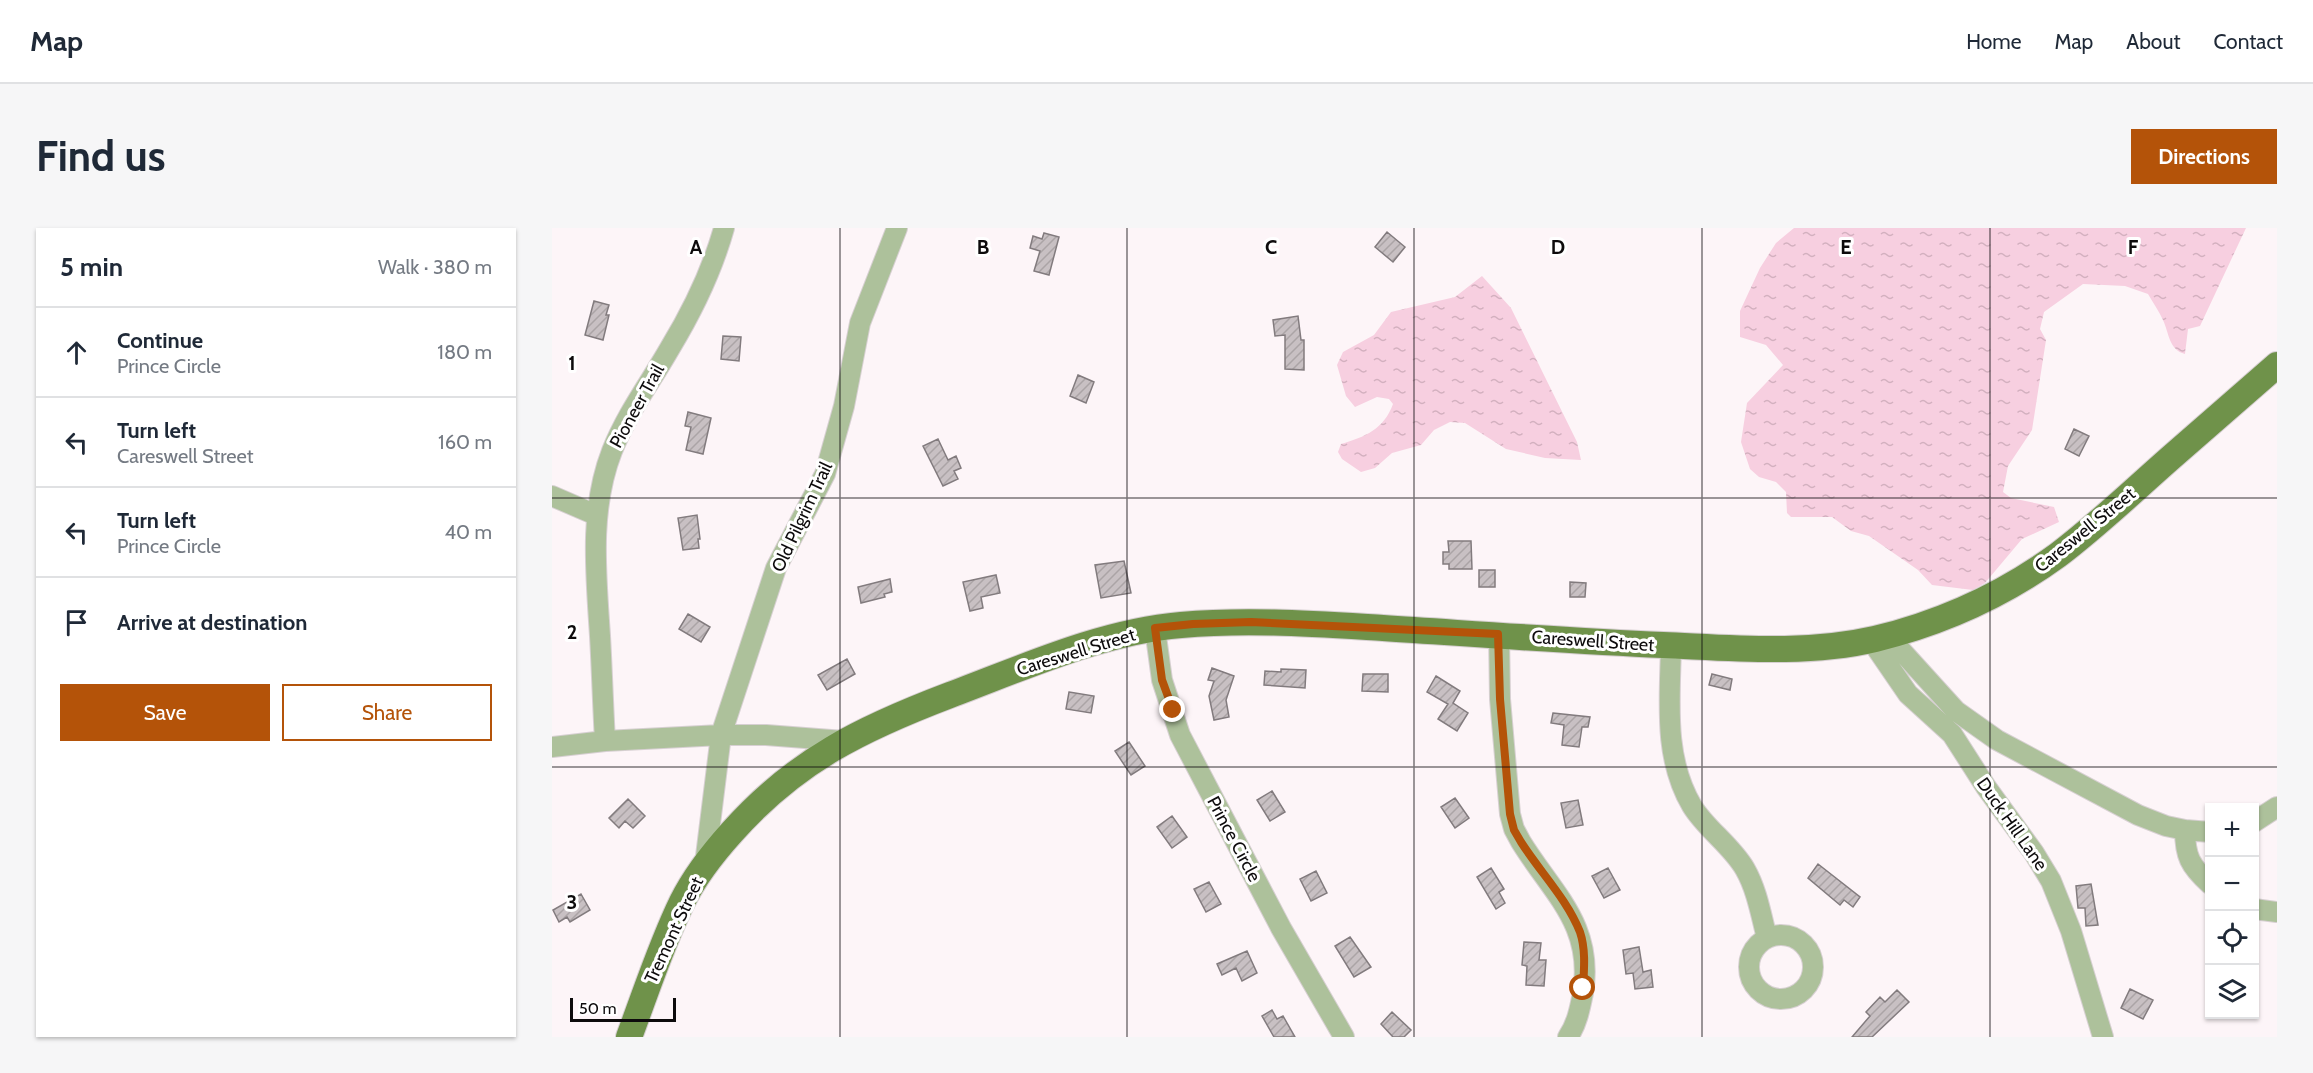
<!DOCTYPE html>
<meta charset="utf-8">
<style>
:root{--surface:#fff;--page:#f6f6f7;--text:#1f2937;--muted:#747a83;--line:#e0e1e3;--accent:#b45309}
body{margin:0;font-family:Cabin,sans-serif;background:var(--page);color:var(--text)}
.controls{position:absolute;right:18px;bottom:18px;display:grid;overflow:hidden;border-radius:0px;box-shadow:0 2px 4px #0004}
.controls button{width:54px;height:54px;display:grid;place-items:center;padding:0;border:0;border-bottom:2px solid var(--line);background:var(--surface);color:var(--text);font:30px sans-serif}
.scale{position:absolute;left:18px;bottom:15px;width:106px;box-sizing:border-box;padding-left:6px;border:3px solid #0d0b0c;border-top:0;font-size:16px;line-height:21px;white-space:nowrap;color:#0d0b0c;-webkit-text-stroke:4px #fff;paint-order:stroke}
.stop{position:absolute;width:18px;height:18px;margin:-14px;border:4px solid #b45309;border-radius:50%;background:#fff}
.stop.end{background:#b45309;border-color:#fff;box-shadow:0 2px 6px #0008}
.list{margin:0;padding:0;list-style:none}
h2{display:flex;justify-content:space-between;align-items:center;height:78px;margin:0;padding:0 24px;font-size:26px}
h2 small{font-size:20px;font-weight:400;color:var(--muted)}
.list li{display:grid;grid-template-columns:39px 1fr auto;gap:18px;align-items:center;box-sizing:border-box;height:90px;padding:0 24px;border-top:2px solid var(--line)}
.list b{display:block;font-size:22px;white-space:nowrap}
.list p{margin:0;font-size:20px;white-space:nowrap;color:var(--muted)}
.list em{font-size:20px;font-style:normal;color:var(--muted)}
.actions{display:flex;gap:12px;padding:18px 24px}
.actions a{flex:1;padding:14px 0;border:2px solid var(--accent);border-radius:0px;text-align:center;font-size:21px;color:var(--accent)}
.actions .main{background:var(--accent);color:#fff}
.icon{flex:none;width:33px;height:33px;fill:none;stroke:currentColor;stroke-width:2;stroke-linecap:round;stroke-linejoin:round}
.map{position:relative;flex:none;width:1725px;height:809px;overflow:hidden;border-radius:0px}
header{display:flex;align-items:center;gap:36px;box-sizing:border-box;height:84px;padding:0 30px;background:var(--surface);border-bottom:2px solid var(--line)}
header strong{font-size:28px}
nav{display:flex;gap:33px;margin-inline-start:auto;font-size:21px}
.intro{display:flex;align-items:center;justify-content:space-between;box-sizing:border-box;height:144px;padding:0 36px}
h1{margin:0;font-size:42px}
.button{padding:15px 27px;border-radius:0px;background:var(--accent);color:#fff;font-size:21px;font-weight:700}
main{display:flex;gap:36px;padding:0 36px}
aside{flex:1;background:var(--surface);border-radius:0px;box-shadow:0 2px 4px #0004}
.map>svg:first-child{display:block}
</style>
<header>
<strong>Map</strong>
<nav><a>Home</a><a>Map</a><a>About</a><a>Contact</a></nav>
</header>
<div class="intro"><h1>Find us</h1><a class="button">Directions</a></div>
<main>
<aside>
<h2>5 min<small>Walk · 380 m</small></h2>
<ul class="list">
<li><svg class="icon" aria-label="ahead" viewBox="0 0 24 24"><path d="M12 20V5M6 11l6-6 6 6"/></svg><div><b>Continue</b><p>Prince Circle</p></div><em>180 m</em></li>
<li><svg class="icon" aria-label="left" viewBox="0 0 24 24"><path d="M17 20v-9H6M10 6l-5 5 5 5"/></svg><div><b>Turn left</b><p>Careswell Street</p></div><em>160 m</em></li>
<li><svg class="icon" aria-label="left" viewBox="0 0 24 24"><path d="M17 20v-9H6M10 6l-5 5 5 5"/></svg><div><b>Turn left</b><p>Prince Circle</p></div><em>40 m</em></li>
<li><svg class="icon" aria-label="arrive" viewBox="0 0 24 24"><path d="M6 21V4h12l-3 4 3 4H6"/></svg><div><b>Arrive at destination</b></div></li>
</ul>
<div class="actions"><a class="main">Save</a><a>Share</a></div>
</aside>
<div class="map">
<svg width="1725" height="809" viewBox="0 0 1725 809">
<defs>
<pattern id="water-ripples" width="26" height="14" patternUnits="userSpaceOnUse" patternTransform="scale(1.5)"><rect width="26" height="14" fill="#f7cfe0"/><path d="M2 4q2-2 4 0t4 0M15 11q2-2 4 0t4 0" fill="none" stroke="#d3b0bf"/></pattern>
<pattern id="building-hatch" width="6" height="6" patternUnits="userSpaceOnUse" patternTransform="scale(1.5)"><rect width="6" height="6" fill="#c8c0c3"/><path d="M-1 1l2-2M0 6l6-6M5 7l2-2" fill="none" stroke="#aba4a6"/></pattern>
</defs>
<rect width="100%" height="100%" fill="#fdf5f8"/>
<path fill="url(#water-ripples)" d="M 1242,0 L 1694,0 L 1648,98 L 1636,101 L 1633,126 C 1617,122 1617,105 1611,92 C 1607,83 1601,75 1596,66 L 1573,58 L 1531,56 L 1492,84 L 1488,101 L 1494,112 L 1480,202 L 1456,238 L 1451,264 L 1459,270 L 1502,279 L 1507,294 L 1470,311 L 1433,355 L 1421,362 L 1380,357 L 1366,342 L 1317,308 L 1299,303 L 1280,289 L 1239,289 L 1235,285 L 1234,264 L 1224,254 L 1207,249 L 1198,241 L 1189,214 L 1195,175 L 1231,137 L 1214,117 L 1188,109 L 1188,83 L 1208,40 L 1224,15 Z
M 930,48 L 959,80 L 1025,214 L 1029,232 L 993,230 L 954,221 L 913,195 L 898,194 L 882,202 L 869,217 L 840,225 L 823,240 L 809,244 L 790,231 L 786,224 L 789,216 C 813,209 832,201 841,176 L 837,171 L 825,169 L 803,179 L 794,168 L 785,137 L 791,124 L 822,107 L 839,84 L 903,69 Z"/>
<path fill="url(#building-hatch)" stroke="#827b7e" stroke-width="1.5" d="M 835,4 L 853,19 L 841,34 L 823,19 Z
M 492,5 L 507,9 L 497,47 L 482,43 L 488,23 L 478,20 L 481,8 L 490,11 Z
M 42,73 L 57,77 L 54,87 L 57,87 L 51,112 L 33,107 Z
M 746,88 L 749,112 L 752,112 L 752,142 L 733,141 L 733,107 L 723,108 L 721,92 Z
M 171,108 L 189,109 L 187,133 L 169,131 Z
M 526,147 L 542,154 L 534,175 L 518,168 Z
M 136,184 L 159,190 L 151,226 L 134,222 L 139,199 L 133,198 Z
M 1522,201 L 1537,208 L 1527,228 L 1513,221 Z
M 386,211 L 396,232 L 404,228 L 409,240 L 402,243 L 406,251 L 391,258 L 371,218 Z
M 145,287 L 148,311 L 146,311 L 147,320 L 131,322 L 126,290 Z
M 896,313 L 919,313 L 920,341 L 897,341 L 897,336 L 891,336 L 891,324 L 897,324 Z
M 572,333 L 579,365 L 549,370 L 543,337 Z
M 927,342 L 943,342 L 943,359 L 927,359 Z
M 444,347 L 448,365 L 429,369 L 431,380 L 418,383 L 411,354 Z
M 338,351 L 340,364 L 332,366 L 333,369 L 309,375 L 306,359 Z
M 1018,354 L 1034,355 L 1033,369 L 1018,369 Z
M 136,386 L 158,399 L 149,414 L 127,401 Z
M 295,431 L 303,446 L 275,462 L 266,447 Z
M 660,440 L 682,448 L 674,472 L 677,489 L 662,492 L 657,468 L 662,453 L 656,452 Z
M 729,441 L 754,442 L 753,460 L 712,457 L 713,443 L 729,444 Z
M 811,446 L 836,446 L 836,464 L 810,463 Z
M 1160,446 L 1180,451 L 1178,462 L 1157,457 Z
M 884,448 L 908,463 L 901,475 L 916,485 L 905,503 L 886,491 L 896,476 L 875,464 Z
M 517,464 L 542,468 L 539,485 L 514,481 Z
M 1001,485 L 1038,489 L 1036,499 L 1030,499 L 1027,519 L 1010,517 L 1012,497 L 999,495 Z
M 577,514 L 593,538 L 579,547 L 563,523 Z
M 720,563 L 733,584 L 718,593 L 705,572 Z
M 903,570 L 917,590 L 903,600 L 889,579 Z
M 76,571 L 93,588 L 81,600 L 73,593 L 67,600 L 57,590 Z
M 1026,572 L 1031,597 L 1014,600 L 1009,575 Z
M 620,588 L 635,609 L 620,620 L 605,599 Z
M 1266,636 L 1308,669 L 1301,679 L 1292,672 L 1288,677 L 1256,650 Z
M 939,640 L 952,661 L 947,664 L 953,675 L 944,681 L 925,649 Z
M 1056,640 L 1068,662 L 1052,670 L 1040,648 Z
M 764,643 L 775,665 L 759,673 L 748,651 Z
M 657,654 L 669,676 L 654,684 L 642,661 Z
M 1539,656 L 1546,697 L 1534,698 L 1533,680 L 1526,680 L 1524,658 Z
M 29,666 L 38,682 L 18,694 L 15,689 L 7,694 L 1,682 Z
M 798,709 L 819,739 L 802,749 L 783,718 Z
M 972,714 L 989,715 L 987,732 L 994,732 L 992,758 L 974,757 L 975,738 L 970,737 Z
M 1087,719 L 1091,744 L 1099,742 L 1101,759 L 1083,761 L 1081,745 L 1074,746 L 1071,722 Z
M 695,723 L 705,745 L 690,753 L 684,740 L 670,747 L 665,736 Z
M 1578,761 L 1601,772 L 1591,791 L 1569,780 Z
M 1345,762 L 1357,774 L 1320,809 L 1300,809 L 1318,788 L 1314,784 L 1328,769 L 1333,774 Z
M 720,782 L 725,791 L 731,788 L 743,809 L 722,809 L 710,788 Z
M 840,784 L 859,802 L 852,809 L 841,809 L 829,796 Z"/>
<g fill="none" stroke-linecap="round" stroke-linejoin="round">
<g stroke="#d7d0d2" stroke-width="22">
<path id="minor" d="M 0,268 L 44,287
M 603,401 L 610,452 L 628,507 L 729,700 L 792,809
M 947,406 L 948,471 L 958,586 L 962,601 L 969,614 C 1001,666 1042,697 1031,765 C 1028,780 1025,796 1016,809
M 1335,407 L 1404,483 L 1445,512 L 1586,587 L 1614,598 L 1633,602
M 1319,412 L 1356,466 L 1400,506 L 1434,559 L 1482,625 L 1499,653 L 1519,703 L 1551,809
M 1119,417 C 1118,472 1111,529 1140,578 C 1154,601 1179,617 1193,641 C 1205,662 1209,687 1215,710
M 53,513 C 51,478 50,443 48,408 C 44,346 37,282 60,223 C 75,185 98,155 118,120 C 141,82 160,43 172,0
M 0,519 L 53,513 L 169,507 L 214,507 L 292,513
M 1702,594 L 1725,579
M 1658,604 L 1633,602 C 1633,628 1638,638 1658,656
M 153,636 L 169,507 L 224,340 L 273,246 L 292,178 L 308,95 L 345,0
M 1702,681 L 1725,684
M1197 739a32 32 0 1 1 64 0a32 32 0 1 1-64 0Z"/>
</g>
<g stroke="#d7d0d2" stroke-width="28">
<path id="major" d="M 77,809 C 94,764 109,717 130,674 C 143,648 161,625 180,604 C 244,532 311,500 398,467 C 473,439 549,404 629,397 C 696,391 764,396 831,400 C 925,406 1018,413 1111,417 C 1181,420 1254,427 1323,411 C 1389,395 1451,367 1506,327 C 1547,296 1584,260 1623,226 C 1657,196 1691,167 1725,137"/>
</g>
<use href="#minor" stroke="#adc19b" stroke-width="20"/>
<use href="#major" stroke="#6f924a" stroke-width="26"/>
</g>
<g fill="none" stroke-linecap="round" stroke-linejoin="round">
<path stroke="#b45309" stroke-width="8" d="M 621,482 L 610,452 L 603,400 L 641,396 L 699,394 L 946,406 L 948,471 L 958,586 L 962,602 L 969,614 C 988,644 1015,671 1028,704 C 1034,722 1032,742 1031,760"/>
</g>
<path fill="none" stroke="#0d0b0c" stroke-width="1.5" stroke-opacity="0.55" d="M 288,0 L 288,809M 575,0 L 575,809M 862,0 L 862,809M 1150,0 L 1150,809M 1438,0 L 1438,809M 0,270 L 1725,270M 0,539 L 1725,539"/>
<g text-anchor="middle" dominant-baseline="central" stroke-width="6" stroke-linejoin="round" paint-order="stroke">
<g font-size="18" fill="#0d0b0c" stroke="#fff">
<text transform="translate(85 178) rotate(-61)">Pioneer Trail</text>
<text transform="translate(250 289) rotate(-65)">Old Pilgrim Trail</text>
<text transform="translate(1533 302) rotate(-39)">Careswell Street</text>
<text transform="translate(1041 413) rotate(4)">Careswell Street</text>
<text transform="translate(524 424) rotate(-17)">Careswell Street</text>
<text transform="translate(1460 596) rotate(55)">Duck Hill Lane</text>
<text transform="translate(682 611) rotate(62)">Prince Circle</text>
<text transform="translate(122 702) rotate(-65)">Tremont Street</text>
</g>
</g>
<g font-size="20" text-anchor="middle" font-weight="bold" fill="#0d0b0c" stroke="#fff" stroke-width="6" stroke-linejoin="round" paint-order="stroke">
<text x="144" y="26">A</text>
<text x="431" y="26">B</text>
<text x="719" y="26">C</text>
<text x="1006" y="26">D</text>
<text x="1294" y="26">E</text>
<text x="1581" y="26">F</text>
<text x="20" y="142">1</text>
<text x="20" y="411">2</text>
<text x="20" y="681">3</text>
</g>
</svg>
<div class="controls">
<button>+</button>
<button>−</button>
<button><svg class="icon" aria-label="locate" viewBox="0 0 24 24"><circle cx="12" cy="12" r="6"/><path d="M12 2v4M12 18v4M2 12h4M18 12h4"/></svg></button>
<button><svg class="icon" aria-label="layers" viewBox="0 0 24 24"><path d="M12 4l9 5-9 5-9-5zM3 14l9 5 9-5"/></svg></button>
</div>
<div class="scale">50 m</div>
<div class="stop" style="left:1031px;top:760px"></div>
<div class="stop end" style="left:621px;top:482px"></div>
</div>
</main>
